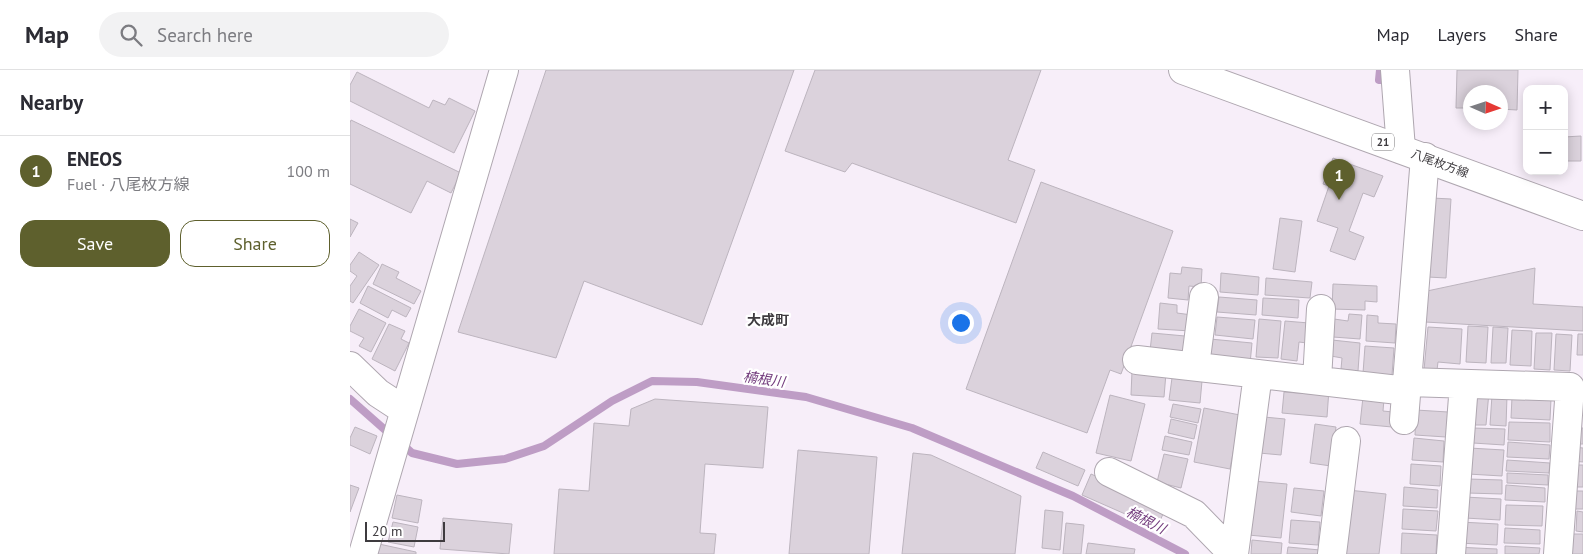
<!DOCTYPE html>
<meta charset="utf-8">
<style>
:root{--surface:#fff;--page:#f2f2f3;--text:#2b2b33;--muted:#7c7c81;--line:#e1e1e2;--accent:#5e602d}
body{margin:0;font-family:"PT Sans","Noto Sans JP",sans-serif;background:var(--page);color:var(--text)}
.controls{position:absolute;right:15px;top:15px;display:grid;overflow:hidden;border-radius:10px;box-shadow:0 2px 12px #0003}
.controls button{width:45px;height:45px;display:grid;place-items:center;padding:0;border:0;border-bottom:1px solid var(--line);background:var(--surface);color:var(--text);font:25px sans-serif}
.compass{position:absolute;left:1113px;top:15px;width:45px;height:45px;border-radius:50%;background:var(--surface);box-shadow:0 2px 12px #0003;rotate:93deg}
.scale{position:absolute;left:15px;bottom:12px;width:80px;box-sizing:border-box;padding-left:5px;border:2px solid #3e3b3f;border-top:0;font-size:14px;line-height:18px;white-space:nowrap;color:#3e3b3f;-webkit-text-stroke:4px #fff;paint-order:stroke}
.you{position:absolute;left:610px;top:252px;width:18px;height:18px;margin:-12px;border:4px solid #fff;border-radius:50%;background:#1a73e8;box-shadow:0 0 0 8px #1a73e833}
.badge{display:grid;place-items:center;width:32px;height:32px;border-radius:50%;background:var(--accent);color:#fff;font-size:16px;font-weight:700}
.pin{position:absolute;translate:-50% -41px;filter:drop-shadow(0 1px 2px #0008)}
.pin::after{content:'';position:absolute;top:26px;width:18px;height:15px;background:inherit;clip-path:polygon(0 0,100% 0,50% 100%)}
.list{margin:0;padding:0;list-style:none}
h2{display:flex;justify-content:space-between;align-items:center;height:65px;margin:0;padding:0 20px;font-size:21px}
h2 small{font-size:16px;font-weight:400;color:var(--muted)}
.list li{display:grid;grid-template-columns:32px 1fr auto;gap:15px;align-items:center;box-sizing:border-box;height:70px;padding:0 20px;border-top:1px solid var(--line)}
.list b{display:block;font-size:19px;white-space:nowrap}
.list p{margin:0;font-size:16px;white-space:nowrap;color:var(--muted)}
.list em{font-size:16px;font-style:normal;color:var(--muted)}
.actions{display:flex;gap:10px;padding:15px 20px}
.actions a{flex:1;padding:11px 0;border:1px solid var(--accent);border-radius:15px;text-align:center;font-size:18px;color:var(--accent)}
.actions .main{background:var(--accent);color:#fff}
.icon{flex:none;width:28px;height:28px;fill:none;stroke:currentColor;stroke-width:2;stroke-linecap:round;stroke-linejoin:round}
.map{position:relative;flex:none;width:1233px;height:484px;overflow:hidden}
header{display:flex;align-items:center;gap:30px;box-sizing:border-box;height:70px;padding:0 25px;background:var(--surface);border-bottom:1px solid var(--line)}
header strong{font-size:24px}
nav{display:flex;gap:28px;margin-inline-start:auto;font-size:18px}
.search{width:350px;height:45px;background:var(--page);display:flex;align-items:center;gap:12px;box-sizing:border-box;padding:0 18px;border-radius:28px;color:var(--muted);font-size:19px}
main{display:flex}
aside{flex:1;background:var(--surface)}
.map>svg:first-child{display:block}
</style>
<header>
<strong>Map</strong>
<div class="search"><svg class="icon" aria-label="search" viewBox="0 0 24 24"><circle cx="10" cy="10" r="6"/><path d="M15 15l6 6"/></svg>Search here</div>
<nav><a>Map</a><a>Layers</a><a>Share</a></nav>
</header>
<main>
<aside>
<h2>Nearby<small></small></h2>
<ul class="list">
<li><span class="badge">1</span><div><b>ENEOS</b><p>Fuel · 八尾枚方線</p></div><em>100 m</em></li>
</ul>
<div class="actions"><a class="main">Save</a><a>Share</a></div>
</aside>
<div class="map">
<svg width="1233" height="484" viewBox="0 0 1233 484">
<rect width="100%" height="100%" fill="#f7eef9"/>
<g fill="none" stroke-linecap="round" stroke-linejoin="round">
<path stroke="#be9dc5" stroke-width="8" d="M 1029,10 L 1030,0
M 0,329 L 42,366
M 51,373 L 62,383 L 107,394 L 155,389 L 194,376 L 262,331 L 302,311 L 347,312 L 456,327 L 562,358 L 723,426 L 835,484"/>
</g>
<path fill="#dbd2dc" stroke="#bcb4be" d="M 196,0 L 444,0 L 352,255 L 234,211 L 206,288 L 108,262 Z
M 465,0 L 691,0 L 658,90 L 685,100 L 666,153 L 502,93 L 495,102 L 435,81 Z
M 1107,0 L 1168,0 L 1167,40 L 1150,39 L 1150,22 L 1120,22 L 1120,38 L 1106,38 Z
M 7,2 L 79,38 L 83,30 L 95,35 L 99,28 L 125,41 L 104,83 L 0,31 L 0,15 Z
M 1,50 L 111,103 L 101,123 L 77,111 L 61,143 L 0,114 L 0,53 Z
M 1231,66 L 1231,91 L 1214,91 L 1214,67 Z
M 983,88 L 1033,106 L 1024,127 L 1013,123 L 999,161 L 1014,167 L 1005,190 L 980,181 L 988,158 L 967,151 L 979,116 L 973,114 Z
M 691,112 L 823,161 L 771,304 L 760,300 L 737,363 L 616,319 Z
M 1082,128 L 1101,129 L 1096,208 L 1078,207 Z
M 930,148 L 952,151 L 945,202 L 923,199 Z
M 0,149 L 8,153 L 0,167 Z
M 9,182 L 29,195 L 3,233 L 0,231 L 0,216 L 7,206 L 0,201 L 0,195 Z
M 32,194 L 49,202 L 46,208 L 71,221 L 64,234 L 23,214 Z
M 832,197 L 852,199 L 851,217 L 839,216 L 838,230 L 818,228 L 820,203 L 831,204 Z
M 1185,198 L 1183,234 L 1233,237 L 1233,261 L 1075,252 L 1077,221 Z
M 871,203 L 909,207 L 908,225 L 870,222 Z
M 916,208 L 962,212 L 960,228 L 915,225 Z
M 983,214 L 1027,216 L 1027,232 L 1015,231 L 1015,240 L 982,239 Z
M 18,216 L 61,238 L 56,247 L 42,240 L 38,248 L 10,233 Z
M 869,227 L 907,230 L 906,245 L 867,242 Z
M 913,228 L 949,230 L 948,248 L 912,245 Z
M 810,233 L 827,235 L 827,243 L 842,245 L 841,261 L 808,259 Z
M 9,239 L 36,253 L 21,282 L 9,276 L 14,268 L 0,261 L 0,256 Z
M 999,244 L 1012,245 L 1010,269 L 983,267 L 984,249 L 998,251 Z
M 1017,245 L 1028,246 L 1028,253 L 1046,254 L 1045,273 L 1016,271 Z
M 867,247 L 905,250 L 903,269 L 865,265 Z
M 909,249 L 931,251 L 928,288 L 906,287 Z
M 935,251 L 959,253 L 957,273 L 949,272 L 947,291 L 931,289 Z
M 39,254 L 55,261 L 51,269 L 59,273 L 45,301 L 22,289 Z
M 1118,256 L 1138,257 L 1136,293 L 1116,292 Z
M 1078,257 L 1112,259 L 1110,294 L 1088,292 L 1087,300 L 1074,300 Z
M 1143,257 L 1158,258 L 1156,293 L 1141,293 Z
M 1162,260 L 1182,261 L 1181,296 L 1160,295 Z
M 802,263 L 835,266 L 833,284 L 800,281 Z
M 1186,263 L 1202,263 L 1200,300 L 1184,299 Z
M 1206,264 L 1222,265 L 1220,301 L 1204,300 Z
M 1228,264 L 1233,264 L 1233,285 L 1227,285 Z
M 860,269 L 902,273 L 900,294 L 858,289 Z
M 982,270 L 1010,273 L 1008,301 L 991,299 L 992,288 L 981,286 Z
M 1015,276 L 1044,278 L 1042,305 L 1013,303 Z
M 782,301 L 816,303 L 814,327 L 781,325 Z
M 822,308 L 852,311 L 850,333 L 819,330 Z
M 961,317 L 979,319 L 977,347 L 932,343 L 934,322 L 961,324 Z
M 1121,321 L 1139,322 L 1136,355 L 1119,355 Z
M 760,325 L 795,334 L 781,391 L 746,383 Z
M 1142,325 L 1157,326 L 1156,356 L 1140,355 Z
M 1013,327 L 1034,329 L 1033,341 L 1043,342 L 1042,357 L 1010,354 Z
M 1162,327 L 1201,329 L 1200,350 L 1161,348 Z
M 305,329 L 418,337 L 413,398 L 355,394 L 350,463 L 366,464 L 364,484 L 204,484 L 209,419 L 239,421 L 244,353 L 279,356 L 281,339 Z
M 823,334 L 851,339 L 848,353 L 820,347 Z
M 854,338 L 890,345 L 880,399 L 844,392 Z
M 1066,340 L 1098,342 L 1096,367 L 1065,365 Z
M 914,347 L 935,349 L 931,385 L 909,383 Z
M 821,349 L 847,355 L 844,369 L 818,363 Z
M 1159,352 L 1200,353 L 1200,372 L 1158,370 Z
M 965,354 L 986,357 L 981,396 L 960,393 Z
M 5,357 L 27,366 L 20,384 L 0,375 L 0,368 Z
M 1123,358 L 1155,359 L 1154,375 L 1123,373 Z
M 1226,358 L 1233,358 L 1233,374 L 1225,374 Z
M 815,366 L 842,372 L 839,385 L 812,380 Z
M 1064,368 L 1094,371 L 1093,392 L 1062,390 Z
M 1158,372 L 1200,375 L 1199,389 L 1157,387 Z
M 1224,377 L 1233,378 L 1233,392 L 1223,391 Z
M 1119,378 L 1154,380 L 1152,406 L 1118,404 Z
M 448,380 L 527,387 L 519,484 L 439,484 Z
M 693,382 L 735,400 L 728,416 L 686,398 Z
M 563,383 L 581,385 L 671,426 L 665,484 L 552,484 Z
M 814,384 L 838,389 L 831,418 L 807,412 Z
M 1157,390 L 1200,393 L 1199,403 L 1156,401 Z
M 1061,394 L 1091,396 L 1090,416 L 1060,414 Z
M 1228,395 L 1233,395 L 1233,417 L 1227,417 Z
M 1157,403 L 1198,405 L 1198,415 L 1157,413 Z
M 741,404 L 816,437 L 807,458 L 732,425 Z
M 1118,409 L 1152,410 L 1152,424 L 1117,423 Z
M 903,411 L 937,414 L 931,468 L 898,465 Z
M 0,415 L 9,418 L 0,442 Z
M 1156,415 L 1195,418 L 1195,432 L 1155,430 Z
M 1054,417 L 1088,420 L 1087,438 L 1053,436 Z
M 944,418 L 974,421 L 971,446 L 941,442 Z
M 998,420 L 1036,424 L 1029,484 L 991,484 Z
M 1225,421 L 1233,421 L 1233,439 L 1224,439 Z
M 47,425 L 72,430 L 68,453 L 42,448 Z
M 1115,427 L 1151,429 L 1150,450 L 1115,448 Z
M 1156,435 L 1193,436 L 1192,456 L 1155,455 Z
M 1053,439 L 1088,441 L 1086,461 L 1052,459 Z
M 695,440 L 713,442 L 710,480 L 692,478 Z
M 1227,441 L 1233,442 L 1233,462 L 1226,461 Z
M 93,448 L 162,454 L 159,484 L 90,479 Z
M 941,450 L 970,452 L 968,475 L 939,473 Z
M 43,452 L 68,457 L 64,477 L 38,472 Z
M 1110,452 L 1148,454 L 1147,475 L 1109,473 Z
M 716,453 L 734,455 L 731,484 L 713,484 Z
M 1155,458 L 1190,460 L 1190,474 L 1154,473 Z
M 1052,463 L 1087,465 L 1086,484 L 1051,484 Z
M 1222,464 L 1233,464 L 1233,484 L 1221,484 Z
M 902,470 L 932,473 L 931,484 L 901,484 Z
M 738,473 L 785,479 L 784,484 L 736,484 Z
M 29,474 L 66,482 L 66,484 L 27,484 Z
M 1155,476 L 1190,478 L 1189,484 L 1155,484 Z
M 938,477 L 970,480 L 969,484 L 937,484 Z
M 1105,477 L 1147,479 L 1147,484 L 1104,484 Z"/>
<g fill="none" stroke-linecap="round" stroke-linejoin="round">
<g stroke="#afa7b0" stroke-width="30">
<path id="street" d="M 1045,0 L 1051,79
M 787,290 L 1057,321
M 0,296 L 28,323 L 54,340
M 845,296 L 854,227
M 967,310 L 971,239
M 1058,312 L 1220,317 L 1208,484
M 1054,350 L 1075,87
M 759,402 L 844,444 L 883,484
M 13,484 L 154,0
M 884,484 L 908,304
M 982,484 L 996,371
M 1101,484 L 1114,314"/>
</g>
<g stroke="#afa7b0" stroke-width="30">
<path id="primary" d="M 833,0 L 1233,146"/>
</g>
<use href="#street" stroke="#fff" stroke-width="28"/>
<use href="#primary" stroke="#fff" stroke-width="28"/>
</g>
<g text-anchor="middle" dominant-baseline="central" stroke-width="4.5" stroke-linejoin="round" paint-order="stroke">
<rect fill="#fff" stroke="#787679" stroke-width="1" x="1022" y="63.5" width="22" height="17" rx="4"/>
<g font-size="11" font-weight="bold" fill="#3e3b3f">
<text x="1033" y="72">21</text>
</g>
<g font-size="12" fill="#3e3b3f" stroke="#fff">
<text transform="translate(1090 93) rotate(20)">八尾枚方線</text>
</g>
<g font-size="14" font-weight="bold" fill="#3e3b3f" stroke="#fff">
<text x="418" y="250">大成町</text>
</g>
<g font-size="14" font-style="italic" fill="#733c7d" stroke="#fff">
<text transform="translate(414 309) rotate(8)">楠根川</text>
<text transform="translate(796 450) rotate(27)">楠根川</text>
</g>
</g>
</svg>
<div class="controls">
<button>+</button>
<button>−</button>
</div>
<svg class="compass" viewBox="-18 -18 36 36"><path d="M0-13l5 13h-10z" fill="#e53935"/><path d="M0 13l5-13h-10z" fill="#7c7c81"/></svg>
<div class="scale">20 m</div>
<div class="you"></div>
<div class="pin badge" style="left:989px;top:130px">1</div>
</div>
</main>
